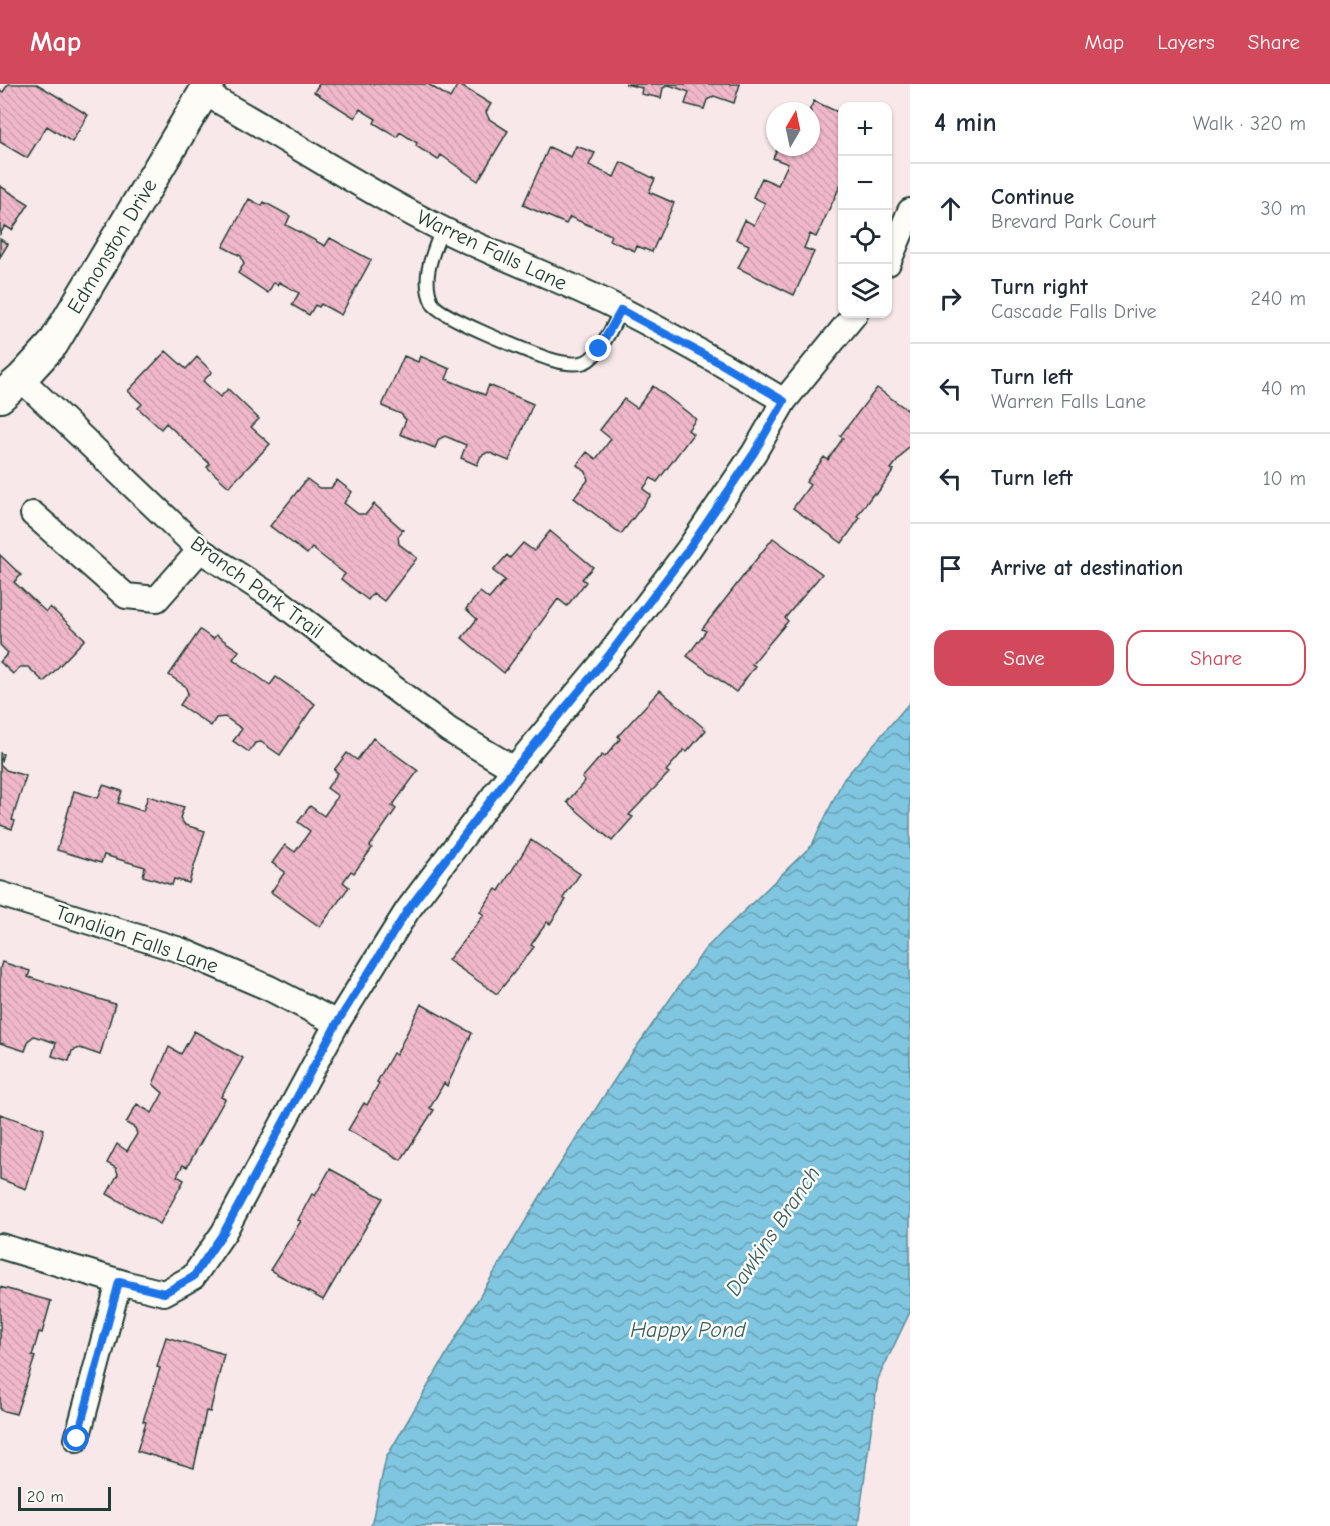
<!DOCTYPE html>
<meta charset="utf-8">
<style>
:root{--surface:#fff;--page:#f2f2f3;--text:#1f2937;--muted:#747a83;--line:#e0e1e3;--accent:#d1495b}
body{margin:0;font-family:"Comic Neue",sans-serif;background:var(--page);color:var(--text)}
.controls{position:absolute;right:18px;top:18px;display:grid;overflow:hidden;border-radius:12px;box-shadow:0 2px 4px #0004}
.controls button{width:54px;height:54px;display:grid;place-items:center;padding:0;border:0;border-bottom:2px solid var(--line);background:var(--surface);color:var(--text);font:30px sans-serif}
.compass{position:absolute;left:766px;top:18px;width:54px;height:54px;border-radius:50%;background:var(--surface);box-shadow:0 2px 4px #0004;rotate:9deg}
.scale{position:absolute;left:18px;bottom:15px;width:93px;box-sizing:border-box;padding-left:6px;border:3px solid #1f3d34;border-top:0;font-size:16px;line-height:21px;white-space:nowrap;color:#1f3d34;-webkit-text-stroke:4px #fdfcf7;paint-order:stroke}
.stop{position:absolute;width:18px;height:18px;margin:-14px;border:4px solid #1a73e8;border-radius:50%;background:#fff}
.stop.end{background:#1a73e8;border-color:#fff;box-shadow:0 2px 6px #0008}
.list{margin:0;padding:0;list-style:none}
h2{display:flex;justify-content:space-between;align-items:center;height:78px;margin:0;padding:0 24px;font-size:26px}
h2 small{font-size:20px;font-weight:400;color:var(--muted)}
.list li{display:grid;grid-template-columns:39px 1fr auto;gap:18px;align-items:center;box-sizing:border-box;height:90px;padding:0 24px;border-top:2px solid var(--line)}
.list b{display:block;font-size:22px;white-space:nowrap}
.list p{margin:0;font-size:20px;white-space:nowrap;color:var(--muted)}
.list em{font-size:20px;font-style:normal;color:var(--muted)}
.actions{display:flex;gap:12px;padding:18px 24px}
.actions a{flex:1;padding:14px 0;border:2px solid var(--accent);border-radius:18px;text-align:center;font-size:21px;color:var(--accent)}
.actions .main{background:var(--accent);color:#fff}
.icon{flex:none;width:33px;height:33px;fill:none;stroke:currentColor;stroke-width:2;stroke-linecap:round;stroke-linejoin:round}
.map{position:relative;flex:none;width:910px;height:1442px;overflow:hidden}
header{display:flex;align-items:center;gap:36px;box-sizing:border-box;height:84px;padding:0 30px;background:var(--accent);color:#fff}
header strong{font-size:28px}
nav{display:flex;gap:33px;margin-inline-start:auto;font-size:21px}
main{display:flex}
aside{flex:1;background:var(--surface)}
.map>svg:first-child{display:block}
</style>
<header>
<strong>Map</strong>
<nav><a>Map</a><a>Layers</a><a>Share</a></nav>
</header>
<main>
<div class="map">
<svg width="910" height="1442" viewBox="0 0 910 1442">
<defs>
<pattern id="water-waves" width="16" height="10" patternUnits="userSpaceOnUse" patternTransform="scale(1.5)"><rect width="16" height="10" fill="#80c6e0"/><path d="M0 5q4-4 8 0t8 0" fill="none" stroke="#68a2b6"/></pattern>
<pattern id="building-back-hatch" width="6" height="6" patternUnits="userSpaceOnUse" patternTransform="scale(1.5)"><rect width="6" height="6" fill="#f1b8cb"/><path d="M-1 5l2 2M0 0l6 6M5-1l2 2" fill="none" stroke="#ce9faf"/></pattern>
</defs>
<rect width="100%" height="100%" fill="#f9e8ea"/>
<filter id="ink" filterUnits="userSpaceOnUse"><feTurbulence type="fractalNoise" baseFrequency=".0167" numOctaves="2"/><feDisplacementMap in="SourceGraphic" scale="12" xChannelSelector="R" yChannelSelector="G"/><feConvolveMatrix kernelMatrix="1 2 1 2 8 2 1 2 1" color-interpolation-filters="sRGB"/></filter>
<g filter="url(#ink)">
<path fill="url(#water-waves)" stroke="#598f9b" stroke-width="1.5" d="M 910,618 L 910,1228 L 878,1295 L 858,1442 L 371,1442 L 386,1374 L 483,1207 L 555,1088 L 626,978 L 705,865 L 812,761 L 843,696 Z"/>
<path fill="url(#building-back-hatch)" stroke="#1f3d34" stroke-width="1.5" d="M 8,0 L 37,0 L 88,31 L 72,58 L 47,42 L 27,74 L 0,58 L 0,6 L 3,8 Z
M 319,0 L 428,0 L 450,14 L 458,0 L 491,20 L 486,28 L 489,35 L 508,47 L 478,97 L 441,71 L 438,76 L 416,62 L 417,59 L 400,48 L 397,53 L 374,39 L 376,35 L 360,25 L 355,34 L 314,8 Z
M 625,0 L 740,0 L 734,19 L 714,12 L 707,16 L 704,25 L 685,20 L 689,8 L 669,1 L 663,4 L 661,14 L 641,10 L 642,4 Z
M 814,17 L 842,30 L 842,98 L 816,153 L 810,150 L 804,164 L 814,168 L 794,211 L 738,184 L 749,161 L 736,155 L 745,136 L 754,141 L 765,119 L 753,113 L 762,94 L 778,101 L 788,80 L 773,74 L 778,63 L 811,63 L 811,27 L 809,27 Z
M 576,62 L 595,69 L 589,81 L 614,93 L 621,78 L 655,95 L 649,108 L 674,119 L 652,168 L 637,162 L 635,167 L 609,156 L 611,151 L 570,133 L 566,140 L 523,121 L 549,63 L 571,73 Z
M 0,102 L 29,120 L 12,146 L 5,142 L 0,150 Z
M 249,115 L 262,122 L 264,118 L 290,132 L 286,141 L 325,162 L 330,154 L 371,176 L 341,231 L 321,220 L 319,223 L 315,221 L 309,231 L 292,221 L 299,209 L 279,198 L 277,201 L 274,198 L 268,209 L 238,189 L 244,180 L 241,172 L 223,163 Z
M 0,155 L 8,160 L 0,173 Z
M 166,267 L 186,285 L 197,273 L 212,288 L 203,297 L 220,313 L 228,305 L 259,335 L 251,343 L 270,360 L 229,403 L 207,383 L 210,380 L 166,339 L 161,345 L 138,324 L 142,320 L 128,307 Z
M 404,272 L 418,278 L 420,272 L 450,285 L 446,295 L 485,311 L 489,301 L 533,320 L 509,377 L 488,368 L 481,372 L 477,381 L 461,374 L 466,361 L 445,352 L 439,355 L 435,364 L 400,350 L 406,336 L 401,330 L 382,322 Z
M 653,302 L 696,335 L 688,346 L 693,350 L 657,398 L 651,394 L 643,405 L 651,411 L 621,450 L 574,414 L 588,396 L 586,388 L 577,381 L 587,368 L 596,375 L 611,355 L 600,346 L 624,315 L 637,324 Z
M 877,304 L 910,328 L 910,361 L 891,385 L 894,386 L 876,411 L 874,409 L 857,432 L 860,434 L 842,459 L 793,424 L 810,401 L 806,398 L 824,373 L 828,376 L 843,354 L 840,352 Z
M 307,395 L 319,404 L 331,404 L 337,396 L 352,408 L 344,419 L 358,430 L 366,430 L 374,420 L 403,446 L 398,453 L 399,460 L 417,474 L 384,517 L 373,509 L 368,516 L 341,495 L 345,490 L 312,464 L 307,470 L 270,442 Z
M 550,447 L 593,483 L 582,495 L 586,498 L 567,522 L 558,515 L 504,589 L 462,554 L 477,535 L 466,525 L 480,508 L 489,515 L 505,496 L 493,487 L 507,471 L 510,474 L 523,459 L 534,467 Z
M 773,454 L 822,490 L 785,534 L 788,537 L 752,580 L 755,582 L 736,608 L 687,572 L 706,547 L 702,545 Z
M 0,471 L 21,491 L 14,498 L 46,528 L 50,523 L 85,555 L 44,598 L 28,583 L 20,583 L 13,590 L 0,578 L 8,569 L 0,561 Z
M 200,546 L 213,555 L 216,551 L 239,567 L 233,575 L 270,601 L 276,593 L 315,620 L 280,671 L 261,658 L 255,659 L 249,668 L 233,657 L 242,645 L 225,633 L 216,634 L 211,642 L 180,621 L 188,609 L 185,602 L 169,591 Z
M 660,606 L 706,646 L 687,668 L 684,666 L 666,687 L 669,689 L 629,731 L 633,733 L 612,757 L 567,718 L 585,697 L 582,694 L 602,671 L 605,673 L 620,655 L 618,652 Z
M 373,654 L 418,687 L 392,722 L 396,725 L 370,762 L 372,764 L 354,789 L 351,787 L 343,798 L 349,803 L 320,843 L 271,808 L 285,788 L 272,779 L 285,761 L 295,768 L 310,747 L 298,738 L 310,722 L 324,732 L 338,712 L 327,704 L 338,689 L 334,686 L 347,669 L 357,676 Z
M 0,669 L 3,670 L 0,680 L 6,686 L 26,692 L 12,736 L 15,737 L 12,745 L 0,741 Z
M 103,701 L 122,707 L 118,719 L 143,727 L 148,712 L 184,723 L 180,734 L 185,741 L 205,747 L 189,799 L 174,795 L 172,801 L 143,792 L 145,783 L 104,771 L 101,779 L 57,766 L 74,707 L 98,714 Z
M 531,756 L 580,790 L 563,814 L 566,816 L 550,840 L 547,838 L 531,861 L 534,863 L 497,910 L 448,876 L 484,831 L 480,828 L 496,805 L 499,807 Z
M 2,878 L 30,887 L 28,893 L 115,920 L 100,971 L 80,964 L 72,967 L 69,977 L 52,972 L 56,959 L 34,952 L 29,956 L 25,967 L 0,959 L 0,884 Z
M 421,920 L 472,949 L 447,1002 L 444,999 L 430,1024 L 434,1026 L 401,1076 L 348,1046 L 364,1019 L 367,1021 L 379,999 L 377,998 L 393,969 L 396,971 Z
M 194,947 L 243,974 L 221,1013 L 225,1015 L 187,1083 L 183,1081 L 177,1092 L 184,1096 L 160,1140 L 107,1110 L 118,1090 L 116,1084 L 107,1079 L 117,1060 L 127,1067 L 137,1050 L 135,1044 L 126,1039 L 137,1020 L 152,1029 L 163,1009 L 153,1000 L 169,963 L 181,970 Z
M 0,1030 L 44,1045 L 26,1105 L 0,1095 Z
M 330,1085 L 383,1114 L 323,1216 L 270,1186 L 301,1137 L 298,1136 L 312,1110 L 315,1112 Z
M 0,1203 L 51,1217 L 42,1249 L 39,1248 L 32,1272 L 35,1273 L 16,1330 L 0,1326 Z
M 166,1253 L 224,1270 L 210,1328 L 206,1327 L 194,1384 L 137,1367 L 146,1338 L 143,1337 L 160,1284 L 157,1283 Z"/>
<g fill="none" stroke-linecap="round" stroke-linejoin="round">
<g stroke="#1f3d34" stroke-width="16">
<path id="service" d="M 442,145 C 433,169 420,195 433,220 C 439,232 531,269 549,275 C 559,278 574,282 585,278 C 600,272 613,241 621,226"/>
</g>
<g stroke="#1f3d34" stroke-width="28">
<path id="minor" d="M 204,9 C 282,51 356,102 436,142 C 491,170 550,191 606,218 C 667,248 726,282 784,317
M 888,179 L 910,127
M 21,295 L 200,466 L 276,515 L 449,646 L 514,685
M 33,430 L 126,512 L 157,515 L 200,466
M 0,810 L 180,866 L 269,904 L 337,939
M 0,1162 L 127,1200 L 164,1209 L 193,1193 L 224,1148 L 337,939 L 407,827 L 514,685 L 609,571 L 688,466 L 754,369 L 784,317 L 855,230
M 77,1355 L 119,1198"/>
</g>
<g stroke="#1f3d34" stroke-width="34">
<path id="tertiary" d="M 0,313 L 21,295 L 53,260 L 209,0"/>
</g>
<use href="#service" stroke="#fdfcf7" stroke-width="12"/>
<use href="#minor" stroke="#fdfcf7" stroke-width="24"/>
<use href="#tertiary" stroke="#fdfcf7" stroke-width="30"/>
</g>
</g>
<g fill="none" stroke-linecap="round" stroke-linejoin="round" filter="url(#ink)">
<path stroke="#1a73e8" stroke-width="8" d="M 77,1355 L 119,1198 L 164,1209 L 193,1193 L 224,1148 L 337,939 L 407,827 L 514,685 L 609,571 L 688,466 L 754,369 L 784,317 L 718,278 L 621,226 L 599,265"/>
</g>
<g text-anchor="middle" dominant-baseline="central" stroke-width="5" stroke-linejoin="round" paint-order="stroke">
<g font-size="21" fill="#1f3d34" stroke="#fdfcf7">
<text transform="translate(112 162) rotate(-59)">Edmonston Drive</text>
<text transform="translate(492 166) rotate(25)">Warren Falls Lane</text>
<text transform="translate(257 503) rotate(36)">Branch Park Trail</text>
<text transform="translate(137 855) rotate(19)">Tanalian Falls Lane</text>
</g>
<g font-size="22" font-style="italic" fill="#375f5f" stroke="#fdfcf7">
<text transform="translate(773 1147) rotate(-56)">Dawkins Branch</text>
<text x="688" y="1246">Happy Pond</text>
</g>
</g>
</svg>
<div class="controls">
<button>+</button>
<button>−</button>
<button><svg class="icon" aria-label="locate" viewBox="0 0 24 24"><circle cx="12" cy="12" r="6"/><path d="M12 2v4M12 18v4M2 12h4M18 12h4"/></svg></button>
<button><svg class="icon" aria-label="layers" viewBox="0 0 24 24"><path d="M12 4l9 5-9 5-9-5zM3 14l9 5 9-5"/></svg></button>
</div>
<svg class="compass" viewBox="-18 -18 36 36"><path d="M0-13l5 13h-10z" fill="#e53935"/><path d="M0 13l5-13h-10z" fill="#747a83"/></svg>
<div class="scale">20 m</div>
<div class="stop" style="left:77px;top:1355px"></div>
<div class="stop end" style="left:599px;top:265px"></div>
</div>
<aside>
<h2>4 min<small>Walk · 320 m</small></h2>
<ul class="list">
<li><svg class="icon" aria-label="ahead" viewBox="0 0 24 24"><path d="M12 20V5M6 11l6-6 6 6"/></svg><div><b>Continue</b><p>Brevard Park Court</p></div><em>30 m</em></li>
<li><svg class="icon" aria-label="right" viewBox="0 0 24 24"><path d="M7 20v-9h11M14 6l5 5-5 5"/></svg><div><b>Turn right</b><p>Cascade Falls Drive</p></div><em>240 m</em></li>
<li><svg class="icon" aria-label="left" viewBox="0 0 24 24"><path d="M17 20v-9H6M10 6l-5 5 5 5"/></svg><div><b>Turn left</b><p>Warren Falls Lane</p></div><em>40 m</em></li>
<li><svg class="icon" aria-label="left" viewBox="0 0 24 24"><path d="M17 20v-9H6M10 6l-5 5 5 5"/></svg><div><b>Turn left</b></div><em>10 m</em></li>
<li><svg class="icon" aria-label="arrive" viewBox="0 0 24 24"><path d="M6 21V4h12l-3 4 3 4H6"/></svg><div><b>Arrive at destination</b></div></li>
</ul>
<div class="actions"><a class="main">Save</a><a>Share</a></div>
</aside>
</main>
